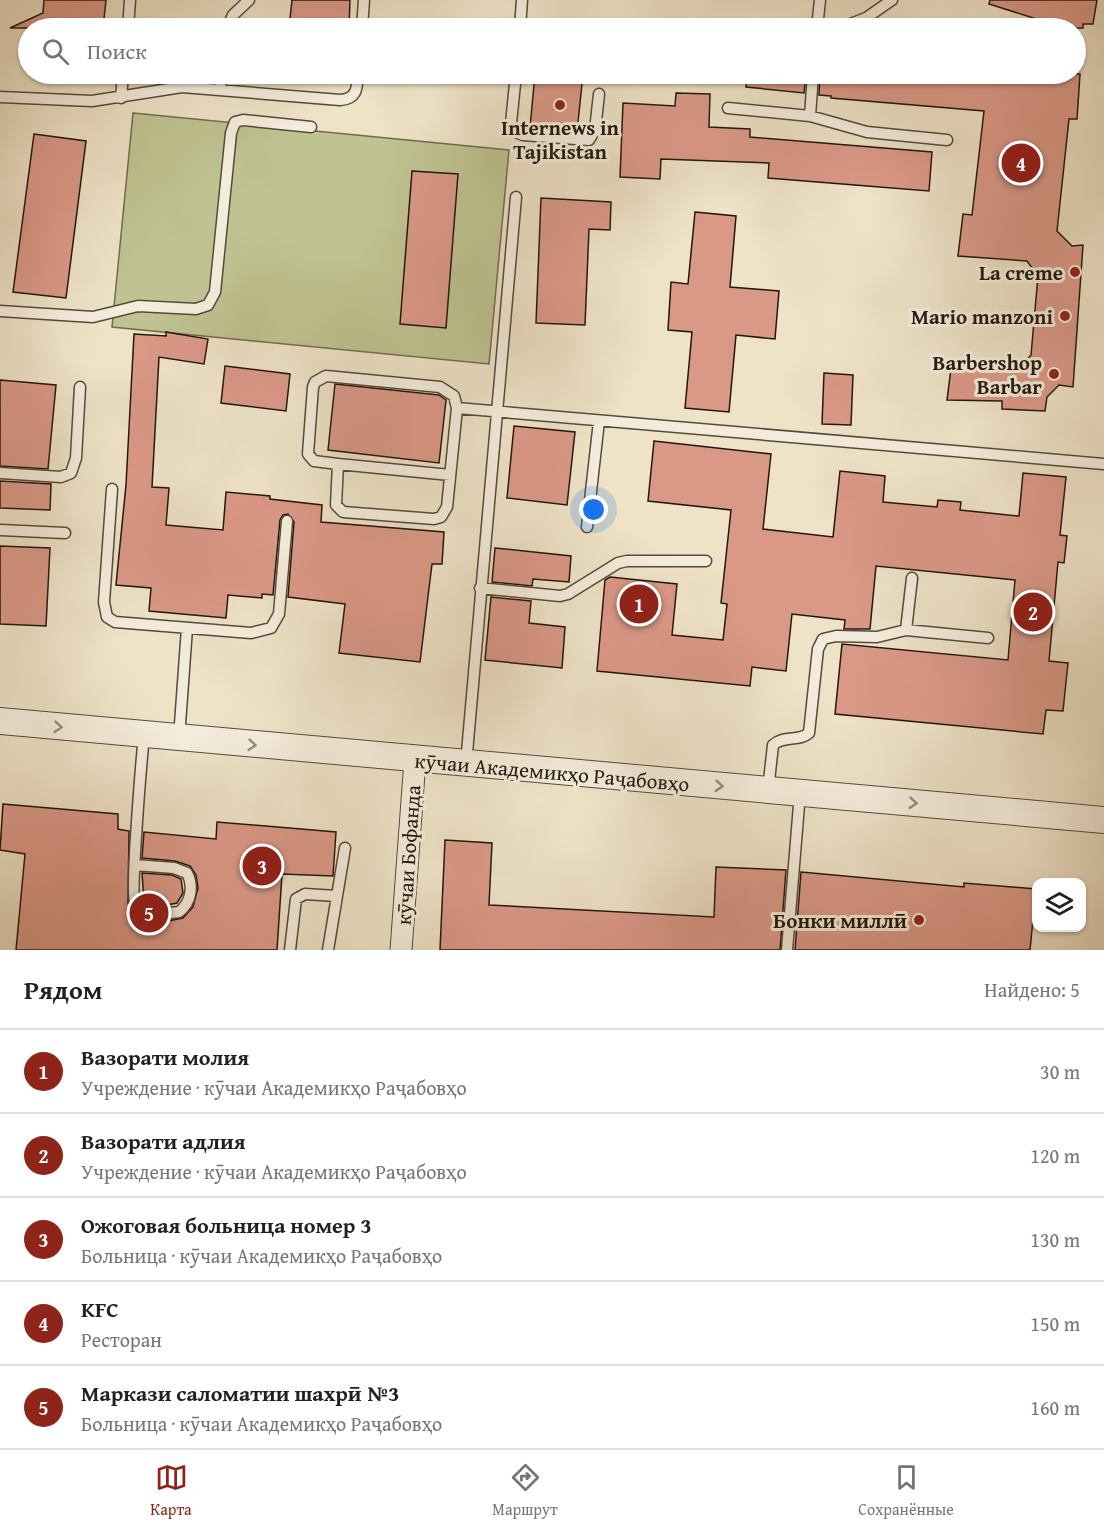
<!DOCTYPE html>
<html lang="ru">
<meta charset="utf-8">
<style>
:root{--surface:#fff;--page:#f6f6f6;--text:#202124;--muted:#757577;--line:#e0e0e0;--accent:#8f2418}
body{margin:0;font-family:"Gentium Book Plus",serif;background:var(--page);color:var(--text)}
.controls{position:absolute;right:18px;bottom:18px;display:grid;overflow:hidden;border-radius:12px;box-shadow:0 2px 4px #0004}
.controls button{width:54px;height:54px;display:grid;place-items:center;padding:0;border:0;border-bottom:2px solid var(--line);background:var(--surface);color:var(--text);font:30px sans-serif}
.you{position:absolute;left:594px;top:510px;width:21px;height:21px;margin:-15px;border:4px solid #fff;border-radius:50%;background:#1a73e8;box-shadow:0 0 0 9px #1a73e833}
.badge{display:grid;place-items:center;width:39px;height:39px;border-radius:50%;background:var(--accent);color:#fff;font-size:20px;font-weight:700}
.pin{position:absolute;translate:-50% -50%;border:3px solid #fff;box-shadow:0 2px 6px #0006}
.list{margin:0;padding:0;list-style:none}
h2{display:flex;justify-content:space-between;align-items:center;height:78px;margin:0;padding:0 24px;font-size:26px}
h2 small{font-size:20px;font-weight:400;color:var(--muted)}
.list li{display:grid;grid-template-columns:39px 1fr auto;gap:18px;align-items:center;box-sizing:border-box;height:84px;padding:0 24px;border-top:2px solid var(--line)}
.list b{display:block;font-size:22px;white-space:nowrap}
.list p{margin:0;font-size:20px;white-space:nowrap;color:var(--muted)}
.list em{font-size:20px;font-style:normal;color:var(--muted)}
.icon{flex:none;width:33px;height:33px;fill:none;stroke:currentColor;stroke-width:2;stroke-linecap:round;stroke-linejoin:round}
.map{position:relative;flex:none;width:1104px;height:950px;overflow:hidden}
.search{position:absolute;background:var(--surface);box-shadow:0 2px 4px #0004;left:18px;right:18px;top:18px;height:66px;display:flex;align-items:center;gap:15px;box-sizing:border-box;padding:0 21px;border-radius:33px;color:var(--muted);font-size:22px}
.sheet{height:498px;background:var(--surface)}
nav{display:flex;justify-content:space-around;align-items:center;box-sizing:border-box;height:84px;border-top:2px solid var(--line);background:var(--surface);font-size:16px;color:var(--muted)}
nav a{display:grid;justify-items:center;gap:3px}
nav .on{color:var(--accent)}
.map>svg:first-child{display:block}
</style>
<div class="map">
<svg width="1104" height="950" viewBox="0 0 1104 950">
<rect width="100%" height="100%" fill="#eee2c7"/>
<filter id="stains"><feTurbulence type="fractalNoise" baseFrequency=".00333" numOctaves="4"/><feColorMatrix values="0 0 0 0 .2 0 0 0 0 .09 0 0 0 0 .02 0 0 0 .5 -.17"/></filter>
<radialGradient id="worn" r=".72"><stop offset=".6" stop-color="#630" stop-opacity="0"/><stop offset="1" stop-color="#630" stop-opacity=".3"/></radialGradient>
<path fill="#bfc291" stroke="#706c4f" stroke-width="1.5" d="M 133,113 L 509,150 L 489,364 L 112,327 Z"/>
<path fill="#da9887" stroke="#22170d" stroke-width="1.5" d="M 44,0 L 106,0 L 103,28 L 10,28 L 43,13 Z
M 292,0 L 350,0 L 349,28 L 289,28 Z
M 990,0 L 1097,0 L 1093,24 L 1083,24 L 1083,28 L 1045,28 L 1046,22 L 989,4 Z
M 535,74 L 583,74 L 577,132 L 530,128 Z
M 747,74 L 806,74 L 804,93 L 746,87 Z
M 820,74 L 1080,74 L 1077,119 L 1069,119 L 1057,231 L 1072,246 L 1083,245 L 1073,387 L 1059,385 L 1047,397 L 1045,411 L 1002,409 L 1002,401 L 947,400 L 952,361 L 1018,370 L 1031,355 L 1038,276 L 1027,261 L 958,256 L 963,214 L 972,215 L 984,111 L 831,98 L 831,96 L 819,95 Z
M 676,93 L 710,94 L 709,127 L 750,129 L 750,137 L 932,152 L 929,191 L 768,178 L 769,163 L 661,159 L 660,179 L 620,177 L 623,103 L 675,106 Z
M 34,134 L 86,141 L 66,298 L 13,292 Z
M 412,171 L 458,174 L 446,328 L 400,324 Z
M 541,198 L 611,202 L 610,230 L 589,229 L 585,325 L 536,323 Z
M 695,212 L 736,216 L 730,287 L 779,291 L 775,339 L 736,335 L 729,412 L 685,408 L 692,332 L 668,330 L 671,282 L 688,284 Z
M 166,332 L 208,339 L 204,364 L 159,357 L 152,487 L 169,488 L 166,525 L 223,530 L 226,492 L 270,496 L 270,499 L 322,505 L 321,522 L 444,532 L 442,564 L 432,564 L 420,662 L 339,653 L 345,604 L 288,597 L 294,522 L 288,514 L 283,515 L 280,520 L 273,595 L 262,594 L 262,598 L 228,595 L 226,618 L 149,611 L 151,588 L 116,585 L 126,485 L 134,334 L 166,336 Z
M 225,366 L 290,374 L 286,411 L 221,403 Z
M 824,373 L 853,375 L 851,425 L 822,424 Z
M 0,380 L 56,385 L 48,469 L 0,466 Z
M 335,384 L 439,395 L 446,400 L 439,463 L 328,450 Z
M 514,426 L 575,432 L 567,505 L 507,498 Z
M 654,441 L 771,454 L 763,529 L 833,537 L 840,471 L 885,476 L 883,502 L 937,507 L 938,500 L 961,502 L 960,510 L 1019,516 L 1023,473 L 1066,477 L 1060,535 L 1067,536 L 1064,563 L 1058,562 L 1049,661 L 1068,663 L 1063,711 L 1046,710 L 1043,734 L 835,714 L 842,644 L 1008,660 L 1015,580 L 876,566 L 870,629 L 844,629 L 845,620 L 792,614 L 786,671 L 752,667 L 750,686 L 597,671 L 605,580 L 610,577 L 677,584 L 672,635 L 723,640 L 727,604 L 721,603 L 731,510 L 648,501 Z
M 0,481 L 51,484 L 50,510 L 0,508 Z
M 0,546 L 50,548 L 46,626 L 0,624 Z
M 495,548 L 571,556 L 569,582 L 533,579 L 532,586 L 492,582 Z
M 491,597 L 531,601 L 529,623 L 565,627 L 562,668 L 485,660 Z
M 3,804 L 118,814 L 118,829 L 129,831 L 128,903 L 134,912 L 148,919 L 168,921 L 183,918 L 193,907 L 198,888 L 196,875 L 190,866 L 175,861 L 142,858 L 144,832 L 216,839 L 217,822 L 336,832 L 333,876 L 282,874 L 277,950 L 16,950 L 25,854 L 0,850 Z
M 445,840 L 492,843 L 489,905 L 714,917 L 716,867 L 786,870 L 780,950 L 440,950 Z
M 801,872 L 964,887 L 964,883 L 1036,889 L 1030,950 L 795,950 Z
M 142,873 L 172,875 L 181,879 L 183,893 L 177,903 L 162,906 L 144,901 Z"/>
<g fill="none" stroke-linecap="round" stroke-linejoin="round">
<g stroke="#554a3c" stroke-width="13">
<path id="service" d="M 128,28 L 130,0
M 227,28 L 233,15 L 249,0
M 362,28 L 364,0
M 520,28 L 522,0
M 817,28 L 820,0
M 840,28 L 866,18 L 892,0
M 516,74 L 511,123 L 518,133 L 523,135 L 589,140 L 595,130 L 599,94
M 220,89 L 222,74
M 0,97 L 92,101 L 182,87 L 340,100 C 357,99 357,89 358,74
M 121,98 L 123,74
M 728,108 L 810,116 L 813,74
M 810,116 L 867,132 L 947,140
M 0,311 L 93,317 L 138,306 L 196,309 L 208,305 L 215,292 L 231,133 L 235,122 L 243,120 L 311,127
M 457,408 L 454,396 L 440,387 L 326,376 L 315,382 L 313,387 L 308,454 L 314,461 L 338,464 L 336,505 L 343,512 L 434,519 L 441,517 L 447,507 L 457,408 L 1104,464
M 338,464 L 450,475
M 0,473 L 61,477 L 71,473 L 76,458 L 80,387
M 112,489 L 104,602 L 107,617 L 115,622 L 251,633 L 271,628 L 279,614 L 287,521
M 587,527 L 599,421
M 0,530 L 65,533
M 480,588 L 560,596 L 568,594 L 618,563 L 627,561 L 706,561
M 906,630 L 988,638
M 179,738 L 187,628
M 466,764 L 516,197
M 768,790 L 773,745 C 784,735 799,742 809,733 L 818,649 L 823,639 L 836,636 L 877,637 L 906,630 L 912,578
M 135,865 L 174,868 L 187,873 C 194,886 191,903 179,912 C 166,914 143,915 135,902 C 130,894 142,755 144,735
M 290,950 L 296,899 L 305,894 L 337,896
M 328,950 L 345,848
M 787,950 L 800,793"/>
</g>
<g stroke="#554a3c" stroke-width="23">
<path id="minor" d="M 401,950 L 415,760"/>
</g>
<g stroke="#554a3c" stroke-width="28">
<path id="tertiary" d="M 0,721 L 1104,820"/>
</g>
<use href="#service" stroke="#f4ecdb" stroke-width="10"/>
<use href="#minor" stroke="#f4ecdb" stroke-width="21"/>
<use href="#tertiary" stroke="#f4ecdb" stroke-width="26"/>
</g>
<defs><path id="oneway-chevron" d="M-2-3.5L2.5 0L-2 3.5" fill="none" stroke-width="1.6" stroke-linecap="round" stroke-linejoin="round" transform="scale(1.5)"/></defs>
<g stroke="#968c7e">
<use href="#oneway-chevron" transform="translate(58 727) rotate(5)"/>
<use href="#oneway-chevron" transform="translate(252 745) rotate(5)"/>
<use href="#oneway-chevron" transform="translate(719 786) rotate(5)"/>
<use href="#oneway-chevron" transform="translate(913 803) rotate(5)"/>
</g>
<g fill="#8f2418" stroke="#f4ecdb" stroke-width="2">
<circle cx="560" cy="105" r="6"/>
<circle cx="1075" cy="272" r="6"/>
<circle cx="1065" cy="316" r="6"/>
<circle cx="1054" cy="374" r="6"/>
<circle cx="919" cy="920" r="6"/>
</g>
<g text-anchor="middle" dominant-baseline="central" stroke-width="6" stroke-linejoin="round" paint-order="stroke">
<g font-size="21" font-weight="bold" fill="#22170d" stroke="#f4ecdb" text-anchor="end">
<text x="560" y="127" text-anchor="middle">Internews in<tspan x="560" dy="24">Tajikistan</tspan></text>
<text x="1063" y="272">La creme</text>
<text x="1053" y="316">Mario manzoni</text>
<text x="1042" y="362">Barbershop<tspan x="1042" dy="24">Barbar</tspan></text>
<text x="907" y="920">Бонки миллӣ</text>
</g>
<g font-size="21" fill="#22170d" stroke="#f4ecdb">
<text transform="translate(552 772) rotate(5)">кӯчаи Академикҳо Раҷабовҳо</text>
<text transform="translate(408 855) rotate(-86)">кӯчаи Бофанда</text>
</g>
</g>
<rect width="100%" height="100%" filter="url(#stains)"/>
<rect width="100%" height="100%" fill="url(#worn)"/>
</svg>
<div class="controls">
<button><svg class="icon" aria-label="layers" viewBox="0 0 24 24"><path d="M12 4l9 5-9 5-9-5zM3 14l9 5 9-5"/></svg></button>
</div>
<div class="you"></div>
<div class="pin badge" style="left:639px;top:604px">1</div>
<div class="pin badge" style="left:1033px;top:612px">2</div>
<div class="pin badge" style="left:262px;top:866px">3</div>
<div class="pin badge" style="left:1021px;top:163px">4</div>
<div class="pin badge" style="left:149px;top:913px">5</div>
<div class="search"><svg class="icon" aria-label="search" viewBox="0 0 24 24"><circle cx="10" cy="10" r="6"/><path d="M15 15l6 6"/></svg>Поиск</div>
</div>
<section class="sheet">
<h2>Рядом<small>Найдено: 5</small></h2>
<ul class="list">
<li><span class="badge">1</span><div><b>Вазорати молия</b><p>Учреждение · кӯчаи Академикҳо Раҷабовҳо</p></div><em>30 m</em></li>
<li><span class="badge">2</span><div><b>Вазорати адлия</b><p>Учреждение · кӯчаи Академикҳо Раҷабовҳо</p></div><em>120 m</em></li>
<li><span class="badge">3</span><div><b>Ожоговая больница номер 3</b><p>Больница · кӯчаи Академикҳо Раҷабовҳо</p></div><em>130 m</em></li>
<li><span class="badge">4</span><div><b>KFC</b><p>Ресторан</p></div><em>150 m</em></li>
<li><span class="badge">5</span><div><b>Маркази саломатии шахрӣ №3</b><p>Больница · кӯчаи Академикҳо Раҷабовҳо</p></div><em>160 m</em></li>
</ul>
</section>
<nav>
<a class="on"><svg class="icon" aria-label="map" viewBox="0 0 24 24"><path d="M3 6l6-2 6 2 6-2v14l-6 2-6-2-6 2zM9 4v14M15 6v14"/></svg>Карта</a>
<a><svg class="icon" aria-label="directions" viewBox="0 0 24 24"><path d="M12 3l9 9-9 9-9-9zM9 14v-3h6M13 9l2 2-2 2"/></svg>Маршрут</a>
<a><svg class="icon" aria-label="saved" viewBox="0 0 24 24"><path d="M7 4h10v16l-5-4-5 4z"/></svg>Сохранённые</a>
</nav>
